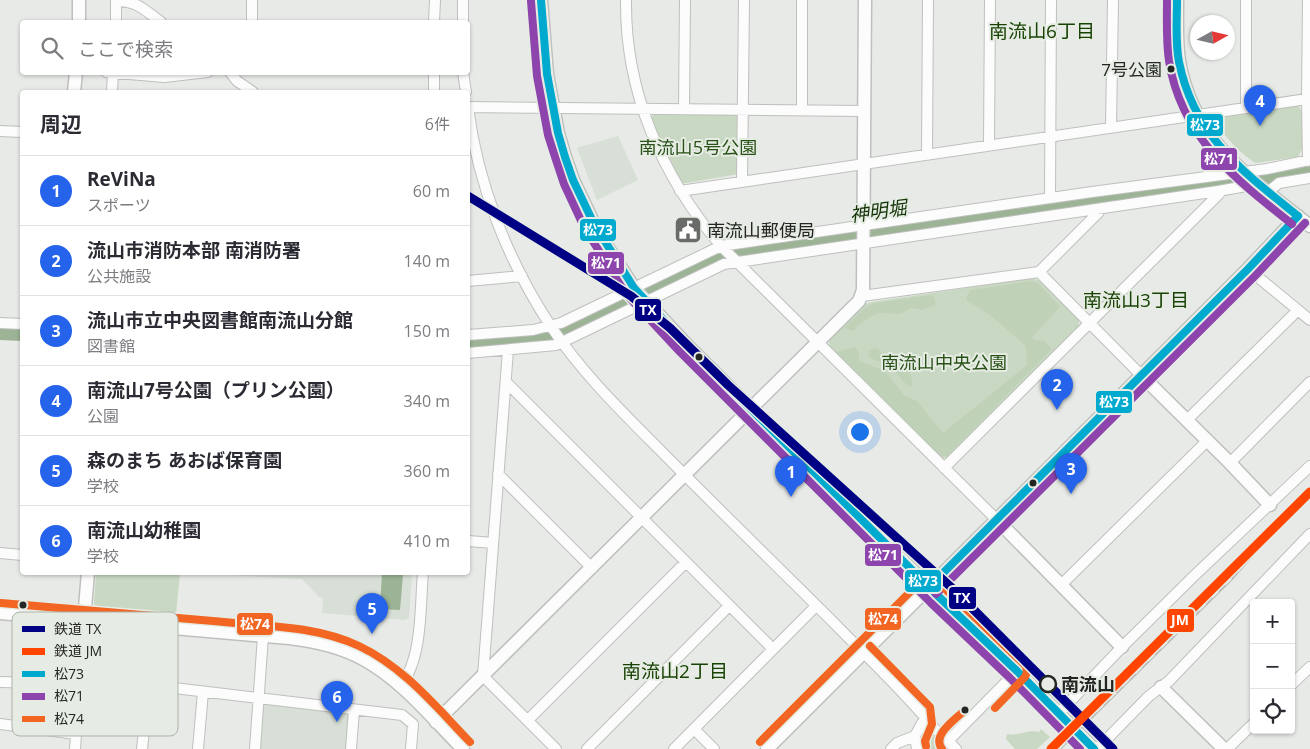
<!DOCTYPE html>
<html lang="ja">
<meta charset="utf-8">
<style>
:root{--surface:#fff;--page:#f2f2f3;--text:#2b2b33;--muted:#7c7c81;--line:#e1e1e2;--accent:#2563eb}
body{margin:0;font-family:"Open Sans","Noto Sans JP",sans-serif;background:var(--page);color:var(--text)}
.controls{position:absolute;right:15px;bottom:15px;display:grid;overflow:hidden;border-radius:5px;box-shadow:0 1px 4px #0004}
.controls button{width:45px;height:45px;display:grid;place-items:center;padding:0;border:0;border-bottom:1px solid var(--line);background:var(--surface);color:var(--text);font:25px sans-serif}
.compass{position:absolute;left:1190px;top:15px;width:45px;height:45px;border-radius:50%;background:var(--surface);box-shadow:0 1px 4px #0004;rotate:82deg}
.you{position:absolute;left:859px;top:431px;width:18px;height:18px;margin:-12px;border:4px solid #fff;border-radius:50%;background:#1a73e8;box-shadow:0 0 0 8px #1a73e833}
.badge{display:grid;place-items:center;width:32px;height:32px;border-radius:50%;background:var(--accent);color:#fff;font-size:16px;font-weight:700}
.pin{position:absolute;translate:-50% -41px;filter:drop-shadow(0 1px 2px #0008)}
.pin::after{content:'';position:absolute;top:26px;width:18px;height:15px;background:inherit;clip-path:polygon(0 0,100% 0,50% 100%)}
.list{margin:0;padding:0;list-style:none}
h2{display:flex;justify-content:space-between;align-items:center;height:65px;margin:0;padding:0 20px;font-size:21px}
h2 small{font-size:16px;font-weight:400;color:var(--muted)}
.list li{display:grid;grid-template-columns:32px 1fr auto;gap:15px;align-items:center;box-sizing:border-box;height:70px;padding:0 20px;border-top:1px solid var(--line)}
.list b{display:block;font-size:19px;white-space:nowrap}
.list p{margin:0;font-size:16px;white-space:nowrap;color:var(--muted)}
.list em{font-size:16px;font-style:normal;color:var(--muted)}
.icon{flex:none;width:28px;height:28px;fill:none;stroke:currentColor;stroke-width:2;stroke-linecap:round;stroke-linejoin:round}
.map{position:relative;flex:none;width:1310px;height:749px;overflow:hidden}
.search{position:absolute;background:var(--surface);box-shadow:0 1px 4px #0004;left:20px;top:20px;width:450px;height:55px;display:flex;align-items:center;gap:12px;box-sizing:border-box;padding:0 18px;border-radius:5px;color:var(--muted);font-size:19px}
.panel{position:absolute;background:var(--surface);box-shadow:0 1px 4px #0004;left:20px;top:90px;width:450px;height:485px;border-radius:5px}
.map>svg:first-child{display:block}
</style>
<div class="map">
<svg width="1310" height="749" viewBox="0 0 1310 749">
<rect width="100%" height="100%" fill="#e7eae6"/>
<path fill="#d7dfd6" d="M 618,136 L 638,180 L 597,200 L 577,148 Z
M 191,573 L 412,573 L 409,618 L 405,620 L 322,613 L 323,598 L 319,597 L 302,579 Z
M 265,703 L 351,714 L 347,749 L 259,749 L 261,707 Z"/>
<path fill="#c8d8c2" d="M 1298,105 L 1302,112 L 1302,149 L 1298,157 L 1255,163 C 1236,150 1224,135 1212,117 Z
M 654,114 L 739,115 L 739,174 L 680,184 L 649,121 Z
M 1033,278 L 1040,281 L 1079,319 L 1079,326 L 948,458 L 941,458 L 830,348 L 829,340 L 865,304 L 872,302 Z
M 96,573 L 180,573 L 176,614 L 98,609 L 94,604 Z
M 1041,729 L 1050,737 L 1037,749 L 1015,749 L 1006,739 L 1007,734 C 1017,737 1027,729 1039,732 Z
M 925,732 L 933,734 L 948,749 L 924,749 L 919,743 L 919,736 Z"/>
<path fill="#bfd2b8" d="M 1033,281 L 1039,284 L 1060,307 L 1032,337 L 1035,340 L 1044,341 L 1052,349 L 947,456 L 941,456 L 836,352 L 855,347 L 859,353 L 859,361 L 885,371 L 904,395 L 917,401 L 943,433 L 1027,365 L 1026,346 L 990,315 L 966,300 L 970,290 Z
M 933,295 L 936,304 L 923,310 L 911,308 L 901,314 L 877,313 L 858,325 L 854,331 L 844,328 L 866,307 L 875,303 Z
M 877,348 L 884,356 L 898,356 L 907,360 L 913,386 L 909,387 C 902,381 894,368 887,364 C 880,360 876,362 868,356 L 869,350 Z"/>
<path fill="#9cb395" d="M 382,573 L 403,574 L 400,610 L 380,609 Z"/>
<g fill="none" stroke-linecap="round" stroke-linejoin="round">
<path stroke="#9cb395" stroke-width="18" d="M 0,331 L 22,332
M 468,345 L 551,337 L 716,256 L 1310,169"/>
<g stroke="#bec0bd" stroke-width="12">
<path id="minor" d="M 626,0 C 625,92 662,177 721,246 L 997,520
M 116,22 L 116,1 C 138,1 144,10 161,22
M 252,22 L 252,0
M 434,22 L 435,0
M 463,22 L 463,0
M 106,72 L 164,77 L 208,72
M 230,72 L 237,81 L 253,92
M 463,72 L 466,92
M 112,92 L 113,72
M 434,92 L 434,72
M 1307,99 L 1308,0
M 468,107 L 864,111
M 1246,107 L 1246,0
M 468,108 C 478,185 508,261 550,325 C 581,372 621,411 660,450 C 718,509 777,566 835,624 C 868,658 904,691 934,728
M 684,109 L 685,0
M 802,110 L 802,0
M 1111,127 L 1113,0
M 0,131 L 22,132
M 989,144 L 990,0
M 927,154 L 928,0
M 742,181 L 744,0
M 680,191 L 1307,99 L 1308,161
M 1268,192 L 1279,183 L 1310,178
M 1050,198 L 1051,0
M 1248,269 L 1310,320
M 1039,272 L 1141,375
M 468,281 L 522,276
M 862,296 L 1039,272 L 1099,212 L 1099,209
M 0,323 L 22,324
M 468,335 L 533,330 L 561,323 L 721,246 L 1092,192 L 1267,169 L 1310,160
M 508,350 L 483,676 L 556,749
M 468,353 L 556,345 L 724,264 L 1218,191 L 1258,184
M 506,382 L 773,649
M 1187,420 L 1298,310
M 1230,463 L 1310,382
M 944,468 L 1219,194 L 1218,191
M 498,474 L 592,568
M 468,541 L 493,543
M 0,553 L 22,555
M 1061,585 L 1207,441
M 0,682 L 48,683 L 79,680 L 149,685 L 402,715 L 413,724 L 411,749
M 1291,685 L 1310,667
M 400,686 C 423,660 420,605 423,572
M 1059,713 L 1122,647 L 1195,575 L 1310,466
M 528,720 L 685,563
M 0,724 L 76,734
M 694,729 L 714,749
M 920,729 C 934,721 946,740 956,749
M 948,741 L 1017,671
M 75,749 L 84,620
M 142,749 L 149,685
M 198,749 L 203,692
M 255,749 L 263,636
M 351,749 L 354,710
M 587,749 L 729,606
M 674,749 L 816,606
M 891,749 L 897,743 L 915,736
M 917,749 L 915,736 L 922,723
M 1097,749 L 1149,696 L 1169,681 L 1310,534
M 1227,749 L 1254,723"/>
</g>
<g stroke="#bec0bd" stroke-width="15">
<path id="tertiary" d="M 541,0 L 547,74 L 558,133 L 565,157 L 573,180 L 593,222 L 606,245 L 634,288 L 687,345 L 938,596 L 1017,671 L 1094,749
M 1177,0 C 1177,20 1176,41 1179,61 C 1193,142 1250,178 1310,226
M 79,22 L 79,0
M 74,92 L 76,72
M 1141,375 L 1230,463 L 1270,505
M 997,520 L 1122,647
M 0,613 L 289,638 C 314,641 340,646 363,659 C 402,680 432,718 463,749
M 84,620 L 88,572
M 1161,687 L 1224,749
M 436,722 L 859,301 L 863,290 L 865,0
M 767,749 L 1248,269 L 1298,216"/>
</g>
<use href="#minor" stroke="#fbfcfb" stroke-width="10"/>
<use href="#tertiary" stroke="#fbfcfb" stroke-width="12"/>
<g stroke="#b8b9b8" stroke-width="5">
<path id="rail" d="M 1058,749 L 1230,579 L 1286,516"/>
</g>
<use href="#rail" stroke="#e6ece4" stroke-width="3" stroke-dasharray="9" stroke-linecap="butt"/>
<g stroke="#e6ece4" stroke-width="11">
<path id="bus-1" d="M 541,0 L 547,74 L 558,133 L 565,157 L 573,180 L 593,222 L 634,288 L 687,345 L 938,596 L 1017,671 L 1094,749
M 1177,0 C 1177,20 1175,42 1179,62 C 1194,136 1242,171 1298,216
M 929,587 L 1248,269 L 1298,216"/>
</g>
<g stroke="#e6ece4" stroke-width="11">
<path id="bus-2" d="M 1167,0 C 1167,20 1166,41 1169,61 C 1181,137 1235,179 1292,224
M 531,1 L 537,76 L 548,135 L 556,160 L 564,184 L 584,227 L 626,294 L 680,352 L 931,603 L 1010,678 L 1080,749
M 936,594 L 1255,276 L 1305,223"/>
</g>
<g stroke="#e6ece4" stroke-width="11">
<path id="bus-3" d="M 1,603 C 72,609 142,615 213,621 C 261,626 314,625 359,646 C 404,667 436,707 470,742
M 870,646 L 930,707 L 932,724 L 925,741 L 926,746
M 760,742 L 922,580 L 928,577 L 936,580 L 1026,666 L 1027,672 L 1025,677 L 995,708
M 942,749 C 931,735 956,719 965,710"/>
</g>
<use href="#bus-1" stroke="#00a9ce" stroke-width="8"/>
<use href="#bus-2" stroke="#8e44ad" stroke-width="8"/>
<use href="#bus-3" stroke="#f26522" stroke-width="8"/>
<g stroke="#e6ece4" stroke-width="12">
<path id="rail-1" d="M 468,196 L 631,296 L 670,328 L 728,385 L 952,588 L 1113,749"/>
</g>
<g stroke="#e6ece4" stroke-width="12">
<path id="rail-2" d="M 1051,749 L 1310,492"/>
</g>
<use href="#rail-1" stroke="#000084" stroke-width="9"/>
<use href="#rail-2" stroke="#ff4500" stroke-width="9"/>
</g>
<defs>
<g id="civic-square" transform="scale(1.4375)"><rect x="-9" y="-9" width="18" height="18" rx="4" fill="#686b67" stroke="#e6ece4"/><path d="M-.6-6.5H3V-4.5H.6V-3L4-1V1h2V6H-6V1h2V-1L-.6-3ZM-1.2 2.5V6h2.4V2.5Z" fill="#fff"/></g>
</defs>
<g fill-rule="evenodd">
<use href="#civic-square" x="688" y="230"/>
</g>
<g fill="#232623" stroke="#e6ece4" stroke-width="2">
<circle cx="1171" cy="69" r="4.5"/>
<circle cx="699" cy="357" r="4.5"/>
<circle cx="1033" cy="483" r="4.5"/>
<circle cx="23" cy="605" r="4.5"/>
<circle cx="965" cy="710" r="4.5"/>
</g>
<circle fill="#e6ece4" stroke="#232623" stroke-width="2.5" cx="1048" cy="684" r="8"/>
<g text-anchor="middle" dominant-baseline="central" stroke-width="4" stroke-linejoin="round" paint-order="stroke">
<g font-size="17" fill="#232623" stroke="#e6ece4" text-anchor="end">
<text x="1162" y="69">7号公園</text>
</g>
<g font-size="18" fill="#275116" stroke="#e6ece4">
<text x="698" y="147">南流山5号公園</text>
<text x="944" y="362">南流山中央公園</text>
</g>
<g font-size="18" fill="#232623" stroke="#e6ece4" text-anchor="start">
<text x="707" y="230">南流山郵便局</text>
</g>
<g font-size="18" font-weight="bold" fill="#232623" stroke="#e6ece4" text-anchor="start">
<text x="1061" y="684">南流山</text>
</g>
<g font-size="19" fill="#184204" stroke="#e6ece4">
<text x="1042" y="31">南流山6丁目</text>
<text x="1136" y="300">南流山3丁目</text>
<text x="675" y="671">南流山2丁目</text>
</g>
<g font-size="19" font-style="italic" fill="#153508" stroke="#e6ece4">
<text transform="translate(878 211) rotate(-8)">神明堀</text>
</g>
</g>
<rect x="12" y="612" width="166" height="124" rx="8" fill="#e6ece4" stroke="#acb1aa" stroke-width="1"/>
<rect x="22" y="626" width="23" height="6" fill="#000084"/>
<rect x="22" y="648" width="23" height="7" fill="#ff4500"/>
<rect x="22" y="671" width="23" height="6" fill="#00a9ce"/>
<rect x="22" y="693" width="23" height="7" fill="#8e44ad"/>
<rect x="22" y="716" width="23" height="6" fill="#f26522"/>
<g font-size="14" fill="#232623">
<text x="54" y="634">鉄道 TX</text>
<text x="54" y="656">鉄道 JM</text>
<text x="54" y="679">松73</text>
<text x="54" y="701">松71</text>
<text x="54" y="724">松74</text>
</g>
<g stroke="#e6ece4" stroke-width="2">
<rect x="1186" y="113" width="38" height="24" rx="5" fill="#00a9ce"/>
<rect x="1200" y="147" width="38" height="24" rx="5" fill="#8e44ad"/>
<rect x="579" y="218" width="38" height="24" rx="5" fill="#00a9ce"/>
<rect x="587" y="251" width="38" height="24" rx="5" fill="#8e44ad"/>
<rect x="634" y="298" width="28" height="24" rx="5" fill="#000084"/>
<rect x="1095" y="390" width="38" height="24" rx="5" fill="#00a9ce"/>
<rect x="864" y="543" width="38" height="24" rx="5" fill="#8e44ad"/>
<rect x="904" y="569" width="38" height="24" rx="5" fill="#00a9ce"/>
<rect x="948" y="586" width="29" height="24" rx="5" fill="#000084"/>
<rect x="864" y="607" width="38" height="24" rx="5" fill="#f26522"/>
<rect x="1166" y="608" width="29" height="25" rx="5" fill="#ff4500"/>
<rect x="236" y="612" width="38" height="24" rx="5" fill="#f26522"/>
</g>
<g font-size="14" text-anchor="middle" font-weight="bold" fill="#fff">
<text x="1205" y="130">松73</text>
<text x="1219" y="164">松71</text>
<text x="598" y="235">松73</text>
<text x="606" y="268">松71</text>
<text x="648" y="315">TX</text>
<text x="1114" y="407">松73</text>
<text x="883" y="560">松71</text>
<text x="923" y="586">松73</text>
<text x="962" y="603">TX</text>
<text x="883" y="624">松74</text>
<text x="1180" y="625">JM</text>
<text x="255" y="629">松74</text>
</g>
</svg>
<div class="controls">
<button>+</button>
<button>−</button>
<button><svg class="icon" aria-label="locate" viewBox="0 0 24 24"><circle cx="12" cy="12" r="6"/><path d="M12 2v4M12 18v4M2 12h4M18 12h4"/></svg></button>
</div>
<svg class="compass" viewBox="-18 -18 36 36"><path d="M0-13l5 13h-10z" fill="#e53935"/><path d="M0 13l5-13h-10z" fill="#7c7c81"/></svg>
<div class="you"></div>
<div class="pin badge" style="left:791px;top:497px">1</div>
<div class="pin badge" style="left:1057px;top:410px">2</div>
<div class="pin badge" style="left:1071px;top:494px">3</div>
<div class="pin badge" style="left:1260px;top:126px">4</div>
<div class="pin badge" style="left:372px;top:634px">5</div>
<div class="pin badge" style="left:337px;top:722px">6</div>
<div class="search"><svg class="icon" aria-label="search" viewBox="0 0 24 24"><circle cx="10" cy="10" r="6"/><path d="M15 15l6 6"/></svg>ここで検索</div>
<section class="panel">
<h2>周辺<small>6件</small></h2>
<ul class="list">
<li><span class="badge">1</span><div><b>ReViNa</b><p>スポーツ</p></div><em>60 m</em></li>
<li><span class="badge">2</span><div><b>流山市消防本部 南消防署</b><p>公共施設</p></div><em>140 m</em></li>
<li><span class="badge">3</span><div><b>流山市立中央図書館南流山分館</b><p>図書館</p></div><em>150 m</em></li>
<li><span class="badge">4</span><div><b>南流山7号公園（プリン公園）</b><p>公園</p></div><em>340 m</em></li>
<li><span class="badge">5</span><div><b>森のまち あおば保育園</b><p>学校</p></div><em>360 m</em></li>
<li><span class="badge">6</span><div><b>南流山幼稚園</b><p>学校</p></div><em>410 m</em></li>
</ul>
</section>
</div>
